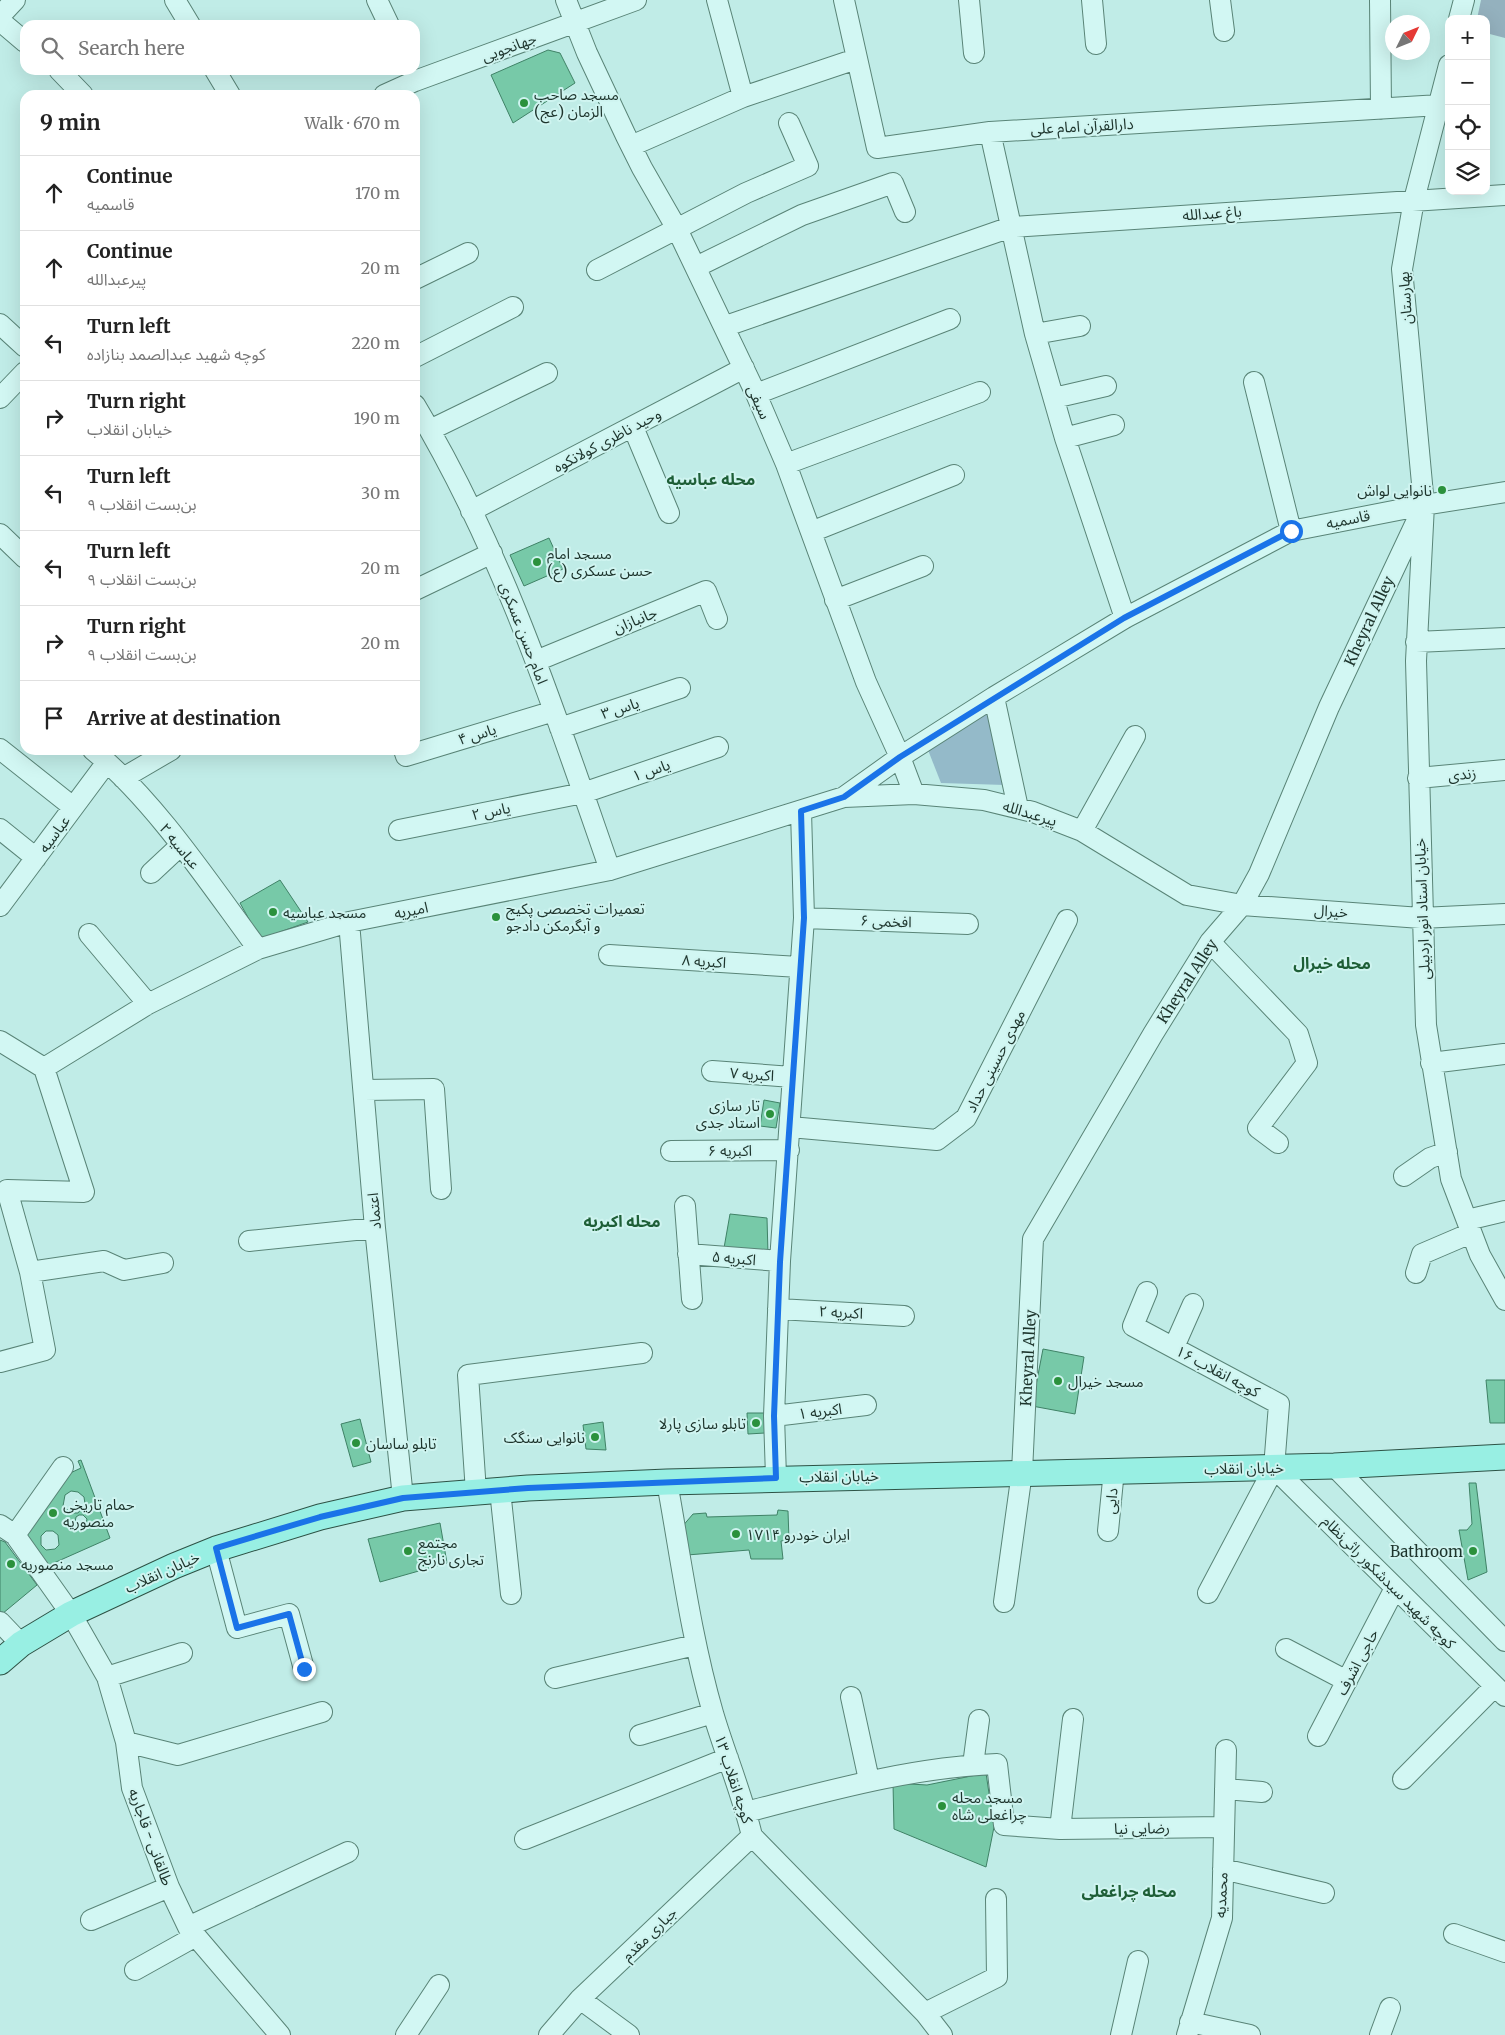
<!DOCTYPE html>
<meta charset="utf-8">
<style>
:root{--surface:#fff;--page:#f2f2f2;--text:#222;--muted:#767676;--line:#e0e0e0}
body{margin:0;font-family:Merriweather,"Noto Sans Arabic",serif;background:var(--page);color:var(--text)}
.controls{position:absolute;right:15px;top:15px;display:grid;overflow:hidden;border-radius:10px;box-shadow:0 5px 20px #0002}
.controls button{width:45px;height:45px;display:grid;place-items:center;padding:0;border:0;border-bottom:1px solid var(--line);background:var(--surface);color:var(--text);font:25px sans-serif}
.compass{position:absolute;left:1385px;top:15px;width:45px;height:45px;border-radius:50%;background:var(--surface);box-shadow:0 5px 20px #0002;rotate:47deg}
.stop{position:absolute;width:15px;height:15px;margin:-11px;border:4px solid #1a73e8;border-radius:50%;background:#fff}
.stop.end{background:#1a73e8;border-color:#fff;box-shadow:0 1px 5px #0008}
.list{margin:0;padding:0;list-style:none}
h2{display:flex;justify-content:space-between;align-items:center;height:65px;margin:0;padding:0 20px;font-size:21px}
h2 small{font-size:16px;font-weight:400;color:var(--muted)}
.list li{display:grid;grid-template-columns:32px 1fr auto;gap:15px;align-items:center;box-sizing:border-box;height:75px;padding:0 20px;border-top:1px solid var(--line)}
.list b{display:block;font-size:19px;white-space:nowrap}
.list p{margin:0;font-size:16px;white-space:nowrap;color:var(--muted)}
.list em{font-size:16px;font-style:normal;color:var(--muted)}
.icon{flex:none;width:28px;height:28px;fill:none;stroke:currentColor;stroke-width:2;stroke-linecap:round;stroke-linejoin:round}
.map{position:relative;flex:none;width:1505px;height:2035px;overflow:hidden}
.search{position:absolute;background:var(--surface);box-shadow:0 5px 20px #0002;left:20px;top:20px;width:400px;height:55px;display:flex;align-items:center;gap:12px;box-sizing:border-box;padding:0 18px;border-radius:15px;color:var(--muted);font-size:19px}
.panel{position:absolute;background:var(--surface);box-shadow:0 5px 20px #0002;left:20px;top:90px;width:400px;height:665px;border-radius:15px}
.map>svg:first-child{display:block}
</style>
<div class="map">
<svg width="1505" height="2035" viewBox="0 0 1505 2035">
<rect width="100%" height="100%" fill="#c0ece7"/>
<path fill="#94bac9" d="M 989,710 L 1005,785 L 941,783 L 928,750 Z"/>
<path fill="#94b1be" d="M 1481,0 L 1505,0 L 1505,38 L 1486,33 L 1486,19 L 1477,19 Z"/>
<path fill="#77c9a8" stroke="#3f8266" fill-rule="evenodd" d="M 548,50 L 560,53 L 575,83 L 513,123 L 491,75 Z
M 549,538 L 563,569 L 524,586 L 510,555 Z
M 280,880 L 308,922 L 260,939 L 240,903 Z
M 764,1100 L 780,1103 L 776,1128 L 760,1126 Z
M 730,1214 L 767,1218 L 768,1254 L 724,1248 Z
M 1043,1349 L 1084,1357 L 1075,1414 L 1032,1406 Z
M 1486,1380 L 1505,1380 L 1505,1423 L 1490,1423 Z
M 747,1413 L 765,1413 L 765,1433 L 748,1434 Z
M 360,1419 L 371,1462 L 353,1467 L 341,1424 Z
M 603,1422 L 606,1450 L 586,1449 L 583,1425 Z
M 81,1460 L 110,1538 L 47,1566 L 24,1533 L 66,1475 L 81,1468 L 78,1461 ZM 71,1491 L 78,1492 L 84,1497 L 85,1504 L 78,1513 L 71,1513 L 63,1506 L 65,1495 ZM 79,1515 L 83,1515 L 87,1519 L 86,1523 L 82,1526 L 75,1522 L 76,1517 ZM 46,1531 L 53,1531 L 58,1535 L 59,1545 L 55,1549 L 46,1550 L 41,1545 L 41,1536 Z
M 1469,1483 L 1476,1483 L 1487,1572 L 1468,1580 L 1459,1530 L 1467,1530 L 1472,1524 Z
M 778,1510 L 788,1511 L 789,1540 L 781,1541 L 783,1559 L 751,1559 L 749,1550 L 687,1555 L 681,1528 L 693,1514 L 706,1513 L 707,1517 L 777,1515 Z
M 440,1523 L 447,1563 L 380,1582 L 368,1539 Z
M 0,1540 L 5,1542 L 37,1585 L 2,1614 L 0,1611 Z
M 986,1773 L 994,1827 L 986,1867 L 894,1829 L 893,1783 L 927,1785 Z"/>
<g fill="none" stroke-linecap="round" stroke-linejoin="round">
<g stroke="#598477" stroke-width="22">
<path id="minor" d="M 175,0 L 190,25
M 377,0 L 389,25
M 566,0 L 587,53 L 626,136 L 642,168 L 677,229 L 756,394 L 786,464 L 866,682 L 900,757 L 914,794
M 717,0 L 743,97
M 844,0 L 877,148 L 990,132 L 1440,105
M 969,0 L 974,53
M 1092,0 L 1096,44
M 1220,0 L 1224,31
M 1380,0 L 1381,109
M 0,16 L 15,0
M 1459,19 L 1464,0
M 0,21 L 25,42
M 1449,65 L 1414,200 L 1402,269 L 1424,505 L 1416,661 L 1426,1025 L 1451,1179 L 1480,1255 L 1505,1300
M 59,70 L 83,95
M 215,70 L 230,95
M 384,95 L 415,81 L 636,0
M 990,132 L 1035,334 L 1065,438 L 1125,618
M 631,146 L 743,97 L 856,59
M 696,267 L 802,215 L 893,183 L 905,212
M 597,270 L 746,193 L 808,166 L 789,123
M 415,279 L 468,253
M 0,324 L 25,347
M 726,326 L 1011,227 L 1505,195
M 1035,334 L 1080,326
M 415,357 L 513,307
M 1254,382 L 1291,531
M 756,394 L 950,319
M 0,398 L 25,372
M 1054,398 L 1106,386
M 415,405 C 502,549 555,712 610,870
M 633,427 L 669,513
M 430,430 L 547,373
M 1065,438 L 1114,425
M 786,464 L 980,392
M 471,511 L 744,368
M 811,532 L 954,475
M 0,534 L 25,558
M 415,590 L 492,553
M 835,600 L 923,566
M 1416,642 L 1505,638
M 536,661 L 706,591 L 717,619
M 994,697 L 1018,808
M 560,728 L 680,688
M 0,749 L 73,807
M 93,750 C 156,802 209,883 258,949
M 404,750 L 406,756 L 554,711
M 123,778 L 171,750
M 1418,778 L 1505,770
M 844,797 L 900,757 L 994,697 L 1125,618 L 1291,531 L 1424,505 L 1505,492
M 0,829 L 36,858
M 399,830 L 583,793 L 718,747
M 1082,831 L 1135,736
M 151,873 L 181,845
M 0,906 L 107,762
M 804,918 L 968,924
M 349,922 L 375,1228 L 403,1498
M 89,934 L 148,1004
M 1210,942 L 1298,1034 L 1307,1063 L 1258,1128 L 1278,1143
M 609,955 L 799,967
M 0,1041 L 44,1068
M 1431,1063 L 1504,1054
M 44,1068 L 148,1004 L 258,949 L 349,922 L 610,870 L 844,797 L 914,794 L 984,800 L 1033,812 L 1082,831 L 1187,895 L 1242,905 L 1421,918 L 1505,914
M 712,1071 L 792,1077
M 364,1090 L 434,1089 L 441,1189
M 790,1127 L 937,1140 L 966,1118 L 1067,920
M 671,1151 L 789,1150
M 1404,1176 L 1430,1158 L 1447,1152
M 685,1206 L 692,1299
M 1467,1220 L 1505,1211
M 249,1241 L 375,1228
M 688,1254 L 780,1261
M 30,1272 L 104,1261 L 124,1270 L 163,1263
M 1416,1273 L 1422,1254 L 1471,1233
M 1147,1292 L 1133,1326 L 1279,1404 L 1274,1468 L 1208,1593
M 778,1309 L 904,1316
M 1174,1347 L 1193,1304
M 0,1362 L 45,1350 L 30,1272 L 7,1190 L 84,1192 L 44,1068
M 774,1416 L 866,1405
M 1334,1466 L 1505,1641
M 1274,1468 L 1505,1696
M 776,1477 L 774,1416 L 780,1261 L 804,918 L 801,811
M 667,1482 C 681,1559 691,1637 713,1713 C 725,1754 742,1793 752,1836 L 925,2013 L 942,2035
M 500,1490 L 511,1594
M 476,1492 L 468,1375 L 642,1353
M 0,1525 L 15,1535 L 71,1614 L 107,1677 L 126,1742 L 132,1788 L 169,1887 L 188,1927 L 280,2035
M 1108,1531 L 1114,1470
M 15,1535 L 63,1467
M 216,1549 L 237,1628 L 289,1614 L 304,1669
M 1004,1602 L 1022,1472 L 1033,1239 L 1153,1034 L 1210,942 L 1242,905 L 1259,874 L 1329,707 L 1419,516
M 0,1622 L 21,1644
M 1286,1649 L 1347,1681
M 107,1677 L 182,1653
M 555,1678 L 695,1645
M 851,1697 L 869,1780
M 640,1735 L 713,1713
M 1318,1736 L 1395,1588
M 126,1742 L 178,1755 L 322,1712
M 973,1765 L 979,1720
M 1403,1779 L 1495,1686
M 1225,1789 L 1262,1792
M 746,1812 C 828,1791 912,1767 997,1764 L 1004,1825 L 1060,1829 L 1224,1827
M 1060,1829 L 1073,1719
M 525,1839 L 728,1758
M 1223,1869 L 1324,1893
M 91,1920 L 169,1887
M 188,1927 L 348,1852
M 1454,1934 L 1505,1952
M 135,1970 L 196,1936
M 580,1999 L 629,2035
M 925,2013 L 997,1977 L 996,1899
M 1190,2022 L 1250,2035
M 406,2035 L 439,1985
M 549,2035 L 580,1999 L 752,1836
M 1121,2035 L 1138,1961
M 1187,2035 L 1222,1918 L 1226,1750
M 1380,2035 L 1390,2008"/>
</g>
<g stroke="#2d5245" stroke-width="27">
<path id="major" d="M 0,1662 L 21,1644 L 71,1614 L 174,1566 L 216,1549 L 320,1517 L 403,1498 L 528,1488 L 667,1482 L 1334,1466 L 1505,1457"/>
</g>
<use href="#minor" stroke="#d2f7f3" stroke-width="20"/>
<use href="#major" stroke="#98efe3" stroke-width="25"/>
</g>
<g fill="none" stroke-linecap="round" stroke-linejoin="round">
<path stroke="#1a73e8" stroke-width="6" d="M 304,1669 L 289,1614 L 237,1628 L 216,1548 L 320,1517 L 403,1498 L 528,1488 L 776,1478 L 774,1416 L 780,1262 L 804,918 L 801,811 L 844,797 L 900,757 L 1124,618 L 1291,531"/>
</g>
<g fill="#2b913c" stroke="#cff4f0" stroke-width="2">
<circle cx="524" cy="103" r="5"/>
<circle cx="1442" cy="490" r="5"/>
<circle cx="537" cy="562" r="5"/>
<circle cx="273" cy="912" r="5"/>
<circle cx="496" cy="917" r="5"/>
<circle cx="770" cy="1114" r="5"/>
<circle cx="1058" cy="1381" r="5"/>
<circle cx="756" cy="1423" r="5"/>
<circle cx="595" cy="1437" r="5"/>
<circle cx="356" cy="1443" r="5"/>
<circle cx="53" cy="1513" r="5"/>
<circle cx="736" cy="1534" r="5"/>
<circle cx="408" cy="1551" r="5"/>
<circle cx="1473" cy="1551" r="5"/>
<circle cx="11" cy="1564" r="5"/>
<circle cx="942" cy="1806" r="5"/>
</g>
<g text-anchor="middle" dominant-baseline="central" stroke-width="4" stroke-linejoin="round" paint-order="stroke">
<g font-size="15" fill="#1d342c" stroke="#cff4f0">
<text transform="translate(509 47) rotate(-20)">جهانجویی</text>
<text transform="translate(1082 126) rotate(-3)">دارالقرآن امام علی</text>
<text transform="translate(1212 213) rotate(-4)">باغ عبدالله</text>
<text transform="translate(1405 298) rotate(-94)">بهارستان</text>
<text transform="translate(759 402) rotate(66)">سیفی</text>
<text transform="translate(607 440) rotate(-28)">وحید ناظری کولانکوه</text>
<text transform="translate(1348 519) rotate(-11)">قاسمیه</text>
<text transform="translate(635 620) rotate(-22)">جانبازان</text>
<text transform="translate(1369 621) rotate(-65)">Kheyral Alley</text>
<text transform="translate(524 633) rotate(69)">امام حسن عسکری</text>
<text transform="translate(620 708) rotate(-18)">یاس ۳</text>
<text transform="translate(477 734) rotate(-17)">یاس ۴</text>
<text transform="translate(651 770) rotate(-19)">یاس ۱</text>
<text transform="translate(1462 774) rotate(-6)">زندی</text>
<text transform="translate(491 811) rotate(-11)">یاس ۲</text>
<text transform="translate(1030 813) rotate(17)">پیرعبدالله</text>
<text transform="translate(54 834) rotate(-54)">عباسیه</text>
<text transform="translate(180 846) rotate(51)">عباسیه ۲</text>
<text transform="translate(1422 909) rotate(-92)">خیابان استاد انور اردبیلی</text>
<text transform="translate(411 910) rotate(-11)">امیریه</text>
<text transform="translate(1331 911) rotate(4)">خیرال</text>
<text transform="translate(886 921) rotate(2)">افخمی ۶</text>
<text transform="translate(704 961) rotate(4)">اکبریه ۸</text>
<text transform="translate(1187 981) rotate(-57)">Kheyral Alley</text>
<text transform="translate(995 1061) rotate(-63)">مهدی حسینی حداد</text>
<text transform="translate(752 1074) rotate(4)">اکبریه ۷</text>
<text x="730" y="1150">اکبریه ۶</text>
<text transform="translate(374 1211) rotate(-95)">اعتماد</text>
<text transform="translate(734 1258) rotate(5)">اکبریه ۵</text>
<text transform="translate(841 1312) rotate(3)">اکبریه ۲</text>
<text transform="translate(1028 1358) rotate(-87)">Kheyral Alley</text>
<text transform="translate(1218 1371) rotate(28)">کوچه انقلاب ۱۶</text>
<text transform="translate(820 1411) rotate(-7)">اکبریه ۱</text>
<text transform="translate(1244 1468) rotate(-1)">خیابان انقلاب</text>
<text transform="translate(839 1476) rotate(-1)">خیابان انقلاب</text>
<text transform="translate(1111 1501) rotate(-85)">دایی</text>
<text transform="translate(162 1572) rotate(-24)">خیابان انقلاب</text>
<text transform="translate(1389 1582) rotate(45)">کوچه شهید سیدشکور راثی‌نظام</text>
<text transform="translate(1357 1662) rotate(-62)">حاجی اشرف</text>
<text transform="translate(734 1779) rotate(72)">کوچه انقلاب ۱۳</text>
<text transform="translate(1142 1828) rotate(-1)">رضایی نیا</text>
<text transform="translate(151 1837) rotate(70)">طالقانی - قاجاریه</text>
<text transform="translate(1221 1895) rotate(-87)">محمدیه</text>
<text transform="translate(649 1934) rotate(-44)">جباری مقدم</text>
</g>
<g font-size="15" fill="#1d342c" stroke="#cff4f0" text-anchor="start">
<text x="534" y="94">مسجد صاحب<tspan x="534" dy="17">الزمان (عج)</tspan></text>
<text x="1432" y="490" text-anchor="end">نانوایی لواش</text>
<text x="547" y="553">مسجد امام<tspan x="547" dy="17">حسن عسکری (ع)</tspan></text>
<text x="506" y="908">تعمیرات تخصصی پکیج<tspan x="506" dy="17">و آبگرمکن دادجو</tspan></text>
<text x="283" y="912">مسجد عباسیه</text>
<text x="760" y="1105" text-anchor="end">تار سازی<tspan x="760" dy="17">استاد جدی</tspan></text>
<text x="1068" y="1381">مسجد خیرال</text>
<text x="746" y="1423" text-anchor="end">تابلو سازی پارلا</text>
<text x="585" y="1437" text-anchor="end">نانوایی سنگک</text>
<text x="366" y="1443">تابلو ساسان</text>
<text x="63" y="1504">حمام تاریخی<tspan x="63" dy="17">منصوریه</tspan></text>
<text x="746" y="1534">ایران خودرو ۱۷۱۴</text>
<text x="418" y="1542">مجتمع<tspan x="418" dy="17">تجاری نارنج</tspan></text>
<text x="1463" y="1551" text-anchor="end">Bathroom</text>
<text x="21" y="1564">مسجد منصوریه</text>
<text x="952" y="1797">مسجد محله<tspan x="952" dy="17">چراغعلی شاه</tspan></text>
</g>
<g font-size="16" font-weight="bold" fill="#1e5f37" stroke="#cff4f0">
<text x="711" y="479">محله عباسیه</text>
<text x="1332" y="963">محله خیرال</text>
<text x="622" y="1221">محله اکبریه</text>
<text x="1129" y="1891">محله چراغعلی</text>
</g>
</g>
</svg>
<div class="controls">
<button>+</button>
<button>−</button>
<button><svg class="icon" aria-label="locate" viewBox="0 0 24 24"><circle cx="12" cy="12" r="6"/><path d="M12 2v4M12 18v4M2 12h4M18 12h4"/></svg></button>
<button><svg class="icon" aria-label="layers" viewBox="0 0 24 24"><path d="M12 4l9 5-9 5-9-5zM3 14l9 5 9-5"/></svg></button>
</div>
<svg class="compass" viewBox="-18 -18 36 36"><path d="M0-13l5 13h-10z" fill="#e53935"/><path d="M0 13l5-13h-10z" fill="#767676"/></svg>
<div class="stop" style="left:1291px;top:531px"></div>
<div class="stop end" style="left:304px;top:1669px"></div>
<div class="search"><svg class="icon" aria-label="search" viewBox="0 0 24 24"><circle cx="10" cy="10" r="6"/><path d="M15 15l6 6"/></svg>Search here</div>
<section class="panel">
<h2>9 min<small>Walk · 670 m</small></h2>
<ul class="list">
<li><svg class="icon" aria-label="ahead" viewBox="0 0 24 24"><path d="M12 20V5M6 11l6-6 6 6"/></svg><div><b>Continue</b><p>قاسمیه</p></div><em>170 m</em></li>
<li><svg class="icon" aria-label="ahead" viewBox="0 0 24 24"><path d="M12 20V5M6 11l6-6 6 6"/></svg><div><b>Continue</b><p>پیرعبدالله</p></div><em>20 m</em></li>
<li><svg class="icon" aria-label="left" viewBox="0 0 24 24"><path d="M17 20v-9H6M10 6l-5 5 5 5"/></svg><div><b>Turn left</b><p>کوچه شهید عبدالصمد بنازاده</p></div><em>220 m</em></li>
<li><svg class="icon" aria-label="right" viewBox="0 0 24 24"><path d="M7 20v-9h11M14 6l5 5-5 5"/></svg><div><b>Turn right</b><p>خیابان انقلاب</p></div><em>190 m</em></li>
<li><svg class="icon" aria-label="left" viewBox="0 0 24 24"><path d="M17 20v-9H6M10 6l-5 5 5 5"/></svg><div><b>Turn left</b><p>بن‌بست انقلاب ۹</p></div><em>30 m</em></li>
<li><svg class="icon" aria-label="left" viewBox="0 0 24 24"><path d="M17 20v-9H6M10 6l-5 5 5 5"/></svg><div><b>Turn left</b><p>بن‌بست انقلاب ۹</p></div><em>20 m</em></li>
<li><svg class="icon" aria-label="right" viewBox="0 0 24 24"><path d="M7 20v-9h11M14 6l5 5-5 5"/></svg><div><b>Turn right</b><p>بن‌بست انقلاب ۹</p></div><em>20 m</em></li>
<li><svg class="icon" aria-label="arrive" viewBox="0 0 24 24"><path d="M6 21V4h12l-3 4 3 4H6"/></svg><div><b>Arrive at destination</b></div></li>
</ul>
</section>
</div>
